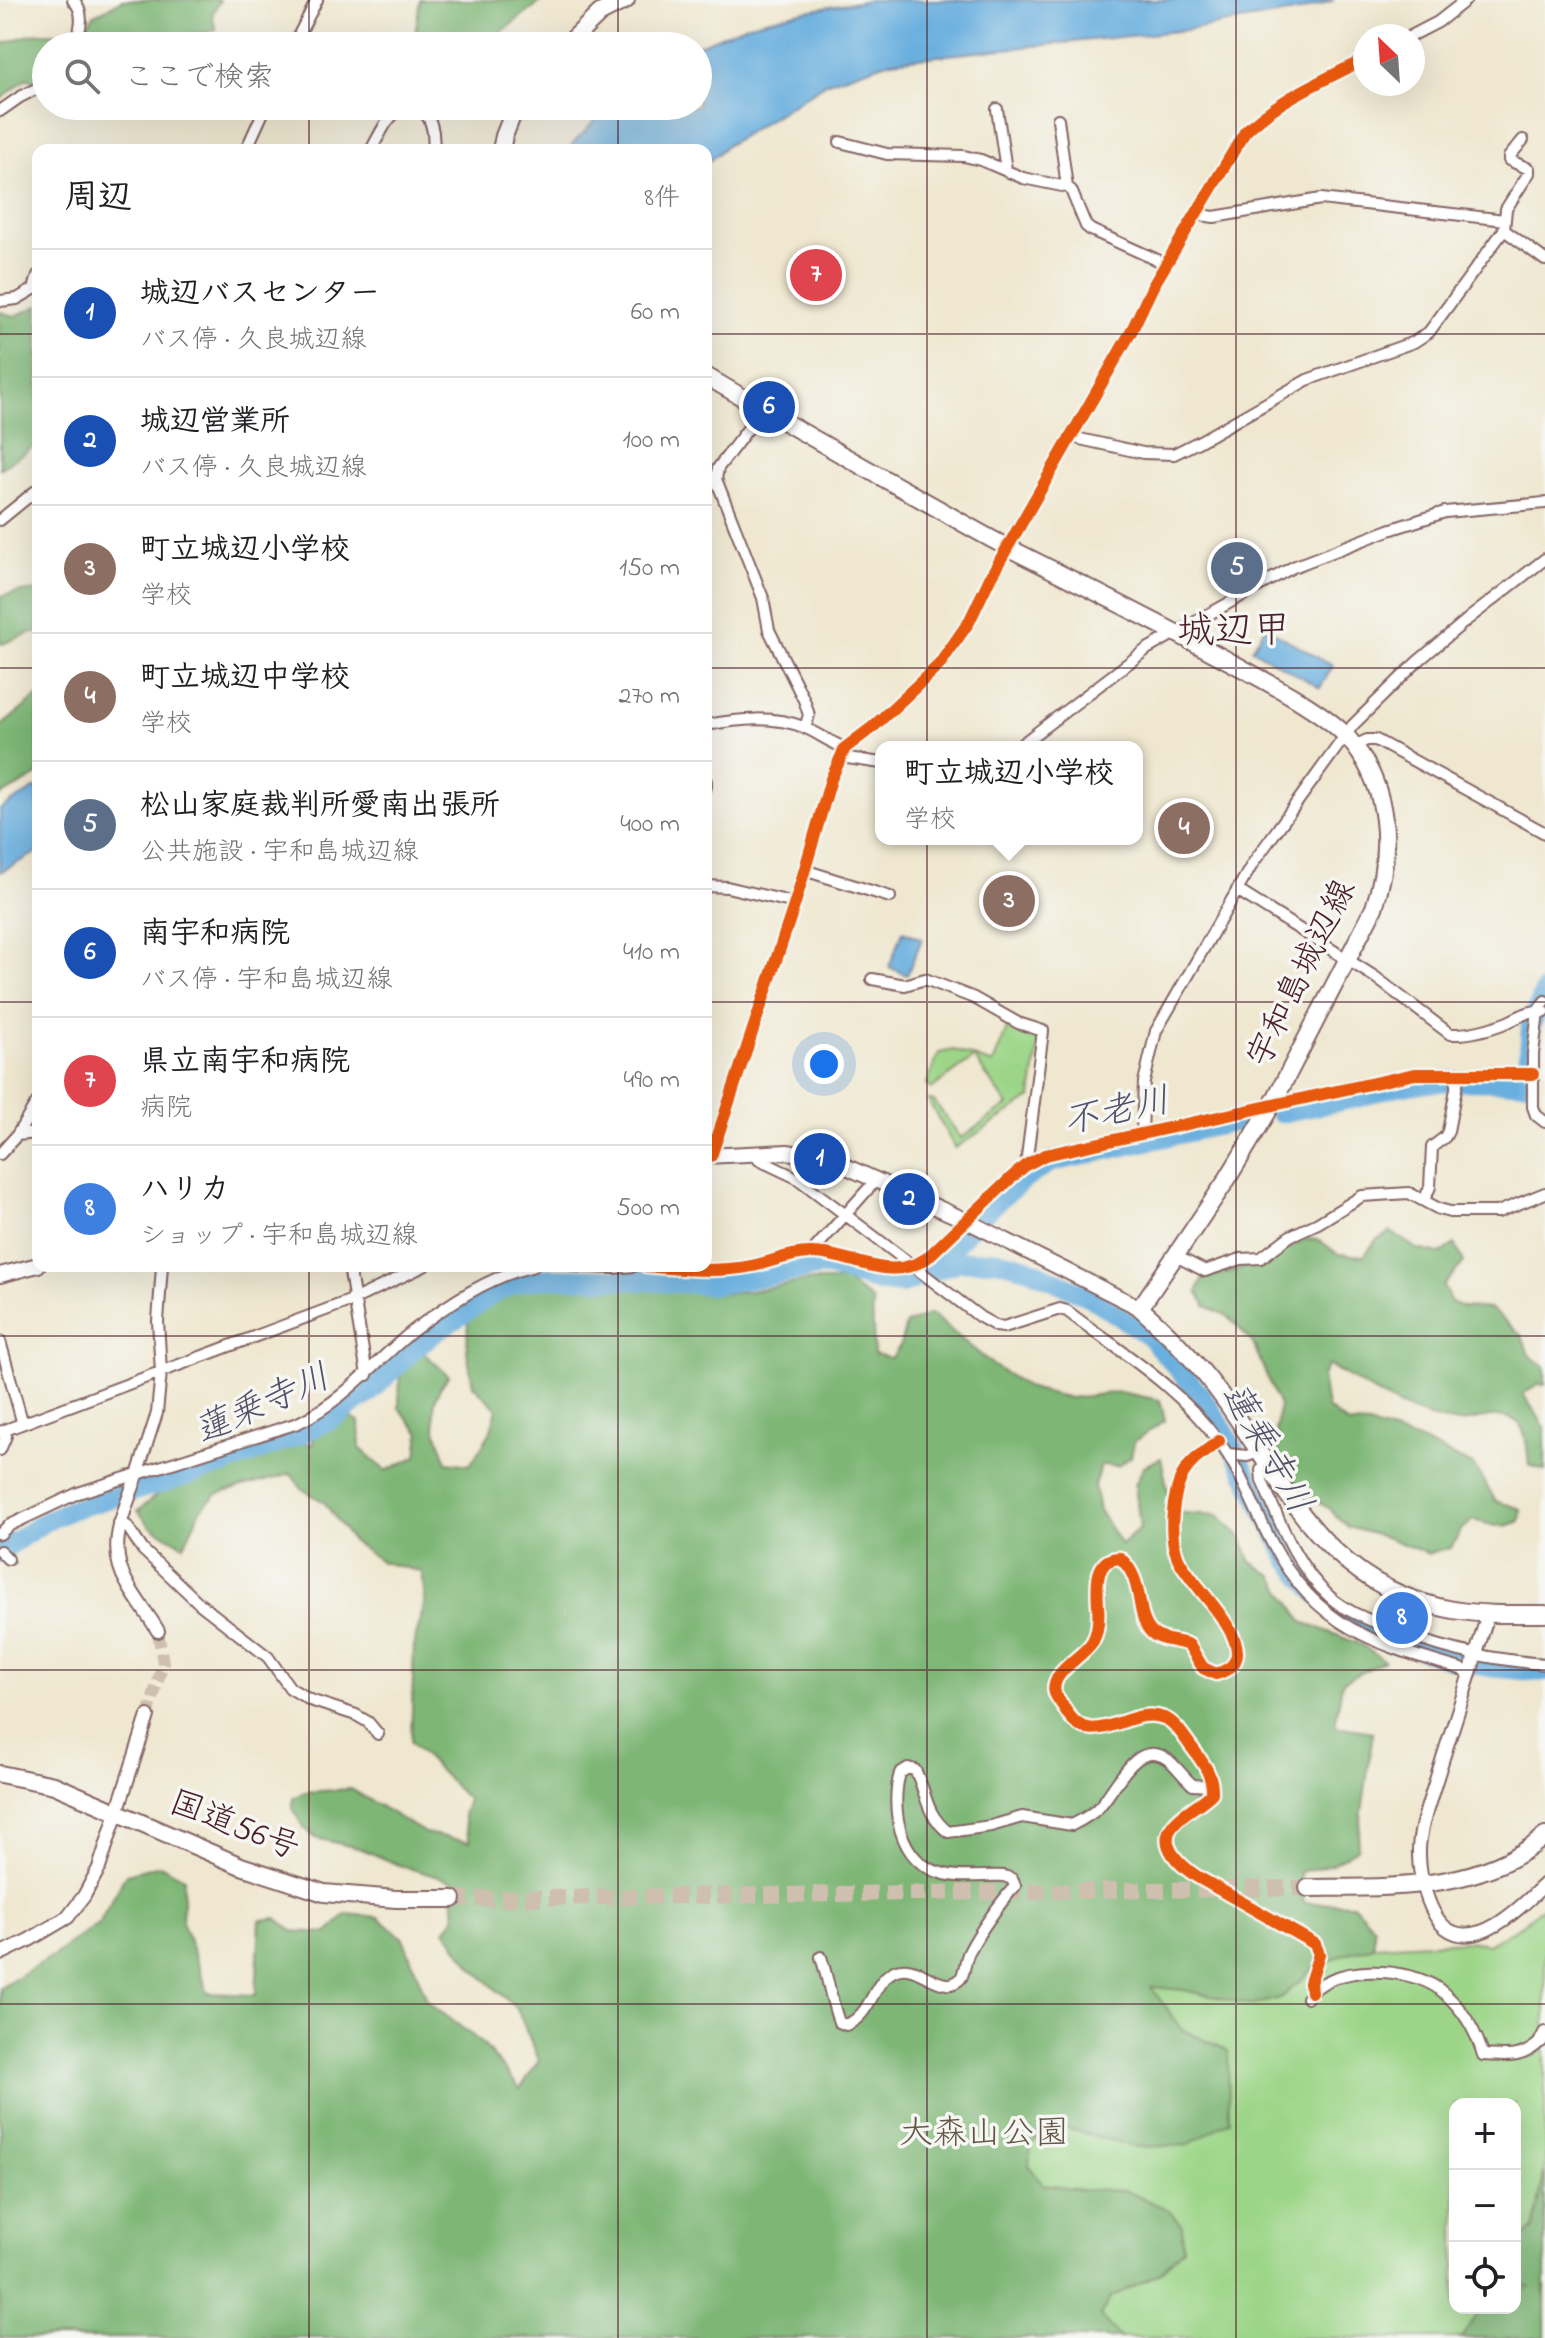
<!DOCTYPE html>
<html lang="ja">
<meta charset="utf-8">
<style>
:root{--surface:#fff;--page:#f2f2f2;--text:#202124;--muted:#757577;--line:#e0e0e0;--accent:#ea580c}
body{margin:0;font-family:"Indie Flower","Klee One",sans-serif;background:var(--page);color:var(--text)}
.controls{position:absolute;right:24px;bottom:24px;display:grid;overflow:hidden;border-radius:16px;box-shadow:0 8px 32px #0002}
.controls button{width:72px;height:72px;display:grid;place-items:center;padding:0;border:0;border-bottom:2px solid var(--line);background:var(--surface);color:var(--text);font:40px sans-serif}
.compass{position:absolute;left:1353px;top:24px;width:72px;height:72px;border-radius:50%;background:var(--surface);box-shadow:0 8px 32px #0002;rotate:335deg}
.you{position:absolute;left:824px;top:1064px;width:28px;height:28px;margin:-20px;border:6px solid #fff;border-radius:50%;background:#1a73e8;box-shadow:0 0 0 12px #1a73e833}
.badge{display:grid;place-items:center;width:52px;height:52px;border-radius:50%;background:var(--accent);color:#fff;font-size:26px;font-weight:700}
.pin{position:absolute;translate:-50% -50%;border:4px solid #fff;box-shadow:0 2px 8px #0006}
.popup{position:absolute;left:875px;top:741px;width:268px;height:104px;box-sizing:border-box;display:grid;place-content:center;border-radius:16px;background:var(--surface);filter:drop-shadow(0 2px 6px #0005);font-size:26px;white-space:nowrap;color:var(--muted)}
.popup b{font-size:30px;color:var(--text)}
.popup::after{content:'';position:absolute;left:50%;top:100%;margin-left:-16px;border:16px solid transparent;border-top-color:var(--surface)}
.list{margin:0;padding:0;list-style:none}
h2{display:flex;justify-content:space-between;align-items:center;height:104px;margin:0;padding:0 32px;font-size:34px}
h2 small{font-size:26px;font-weight:400;color:var(--muted)}
.list li{display:grid;grid-template-columns:52px 1fr auto;gap:24px;align-items:center;box-sizing:border-box;height:128px;padding:0 32px;border-top:2px solid var(--line)}
.list b{display:block;font-size:30px;white-space:nowrap}
.list p{margin:0;font-size:26px;white-space:nowrap;color:var(--muted)}
.list em{font-size:26px;font-style:normal;color:var(--muted)}
.icon{flex:none;width:44px;height:44px;fill:none;stroke:currentColor;stroke-width:2;stroke-linecap:round;stroke-linejoin:round}
.map{position:relative;flex:none;width:1545px;height:2338px;overflow:hidden}
.search{position:absolute;background:var(--surface);box-shadow:0 8px 32px #0002;left:32px;top:32px;width:680px;height:88px;display:flex;align-items:center;gap:20px;box-sizing:border-box;padding:0 28px;border-radius:44px;color:var(--muted);font-size:30px}
.panel{position:absolute;background:var(--surface);box-shadow:0 8px 32px #0002;left:32px;top:144px;width:680px;height:1128px;border-radius:16px}
.map>svg:first-child{display:block}
</style>
<div class="map">
<svg width="1545" height="2338" viewBox="0 0 1545 2338">
<rect width="100%" height="100%" fill="#f6f6f2"/>
<filter id="ink" filterUnits="userSpaceOnUse"><feTurbulence type="fractalNoise" baseFrequency=".0125" numOctaves="2"/><feDisplacementMap in="SourceGraphic" scale="16" xChannelSelector="R" yChannelSelector="G"/><feConvolveMatrix kernelMatrix="1 2 1 2 8 2 1 2 1" color-interpolation-filters="sRGB"/></filter>
<filter id="wash" filterUnits="userSpaceOnUse"><feTurbulence type="fractalNoise" baseFrequency=".006" numOctaves="4" result="noise"/><feDisplacementMap in="SourceGraphic" scale="32" xChannelSelector="R" yChannelSelector="G"/><feGaussianBlur stdDeviation="1.8" result="paint"/><feColorMatrix in="noise" values="0 0 0 0 0 0 0 0 0 0 0 0 0 0 0 0 0 1.4 0 .05"/><feComposite in="paint" operator="in"/></filter>
<g filter="url(#wash)">
<rect width="100%" height="100%" fill="#efe7cf"/>
<path fill="#9cd588" stroke="#737a5a" stroke-width="2" fill-rule="evenodd" d="M 1011,1019 L 1040,1034 L 1031,1098 L 955,1148 L 928,1100 L 934,1101 L 961,1138 L 1008,1105 L 974,1058 L 931,1089 L 927,1084 L 939,1053 L 954,1050 L 993,1064 Z
M 1545,1905 L 1545,2338 L 784,2338 L 1146,1982 L 1254,2005 L 1282,1997 L 1308,1973 L 1339,1956 L 1374,1946 L 1468,1941 L 1488,1944 L 1517,1928 ZM 1455,2104 L 1515,2104 L 1515,2308 L 1455,2308 Z"/>
<path fill="#7db674" stroke="#646a50" stroke-width="2" d="M 122,0 L 220,0 L 212,15 L 216,30 L 184,37 L 183,46 L 46,46 L 46,89 L 27,78 L 0,100 L 0,45 C 34,32 43,29 79,38 L 94,15 Z
M 420,0 L 543,0 L 488,42 L 487,46 L 424,46 L 415,34 Z
M 38,306 L 38,441 L 33,447 L 0,469 L 0,312 L 15,316 Z
M 26,591 L 38,592 L 38,633 L 33,632 L 2,644 L 0,642 L 0,596 Z
M 38,696 L 38,775 L 0,796 L 0,727 Z
M 1391,1232 L 1417,1249 L 1440,1254 L 1455,1244 L 1464,1262 L 1443,1286 L 1451,1302 L 1463,1307 L 1491,1309 L 1522,1336 L 1529,1355 L 1545,1367 L 1545,1385 L 1539,1384 L 1523,1394 L 1545,1427 L 1545,1471 L 1529,1465 C 1527,1453 1528,1426 1514,1420 C 1494,1410 1473,1424 1453,1422 C 1407,1417 1368,1387 1328,1365 L 1322,1376 L 1327,1408 L 1348,1424 L 1370,1425 L 1418,1440 L 1473,1465 L 1496,1501 L 1521,1509 L 1520,1521 C 1503,1529 1492,1526 1474,1520 L 1461,1530 L 1451,1548 L 1428,1554 L 1388,1538 L 1348,1527 L 1328,1508 L 1305,1494 L 1279,1459 L 1276,1431 L 1279,1406 L 1253,1343 L 1228,1316 L 1206,1306 L 1197,1292 L 1203,1278 C 1241,1271 1273,1259 1306,1239 L 1319,1240 L 1338,1254 L 1364,1256 L 1376,1240 Z
M 579,1281 L 627,1281 L 714,1294 L 750,1291 L 807,1281 L 845,1281 L 872,1300 L 874,1354 L 891,1358 L 900,1346 L 906,1324 L 931,1314 L 994,1366 L 1029,1388 L 1070,1398 L 1120,1392 L 1160,1400 L 1165,1420 L 1134,1442 L 1131,1457 L 1118,1466 L 1101,1465 L 1094,1485 L 1099,1510 L 1121,1545 L 1140,1528 L 1135,1485 L 1144,1466 L 1161,1458 L 1168,1491 L 1168,1512 L 1218,1515 L 1242,1538 L 1250,1561 L 1273,1576 L 1303,1622 L 1362,1645 L 1384,1661 L 1342,1682 L 1335,1726 L 1373,1732 L 1357,1849 L 1332,1864 L 1300,1872 L 1304,1903 L 1353,1904 L 1374,1927 L 1374,1946 L 1339,1956 L 1308,1973 L 1282,1997 L 1254,2005 L 1183,1990 L 1151,1987 L 1181,2029 L 1228,2051 L 1229,2121 L 1188,2145 L 1138,2147 L 1051,2125 L 1030,2146 L 1029,2166 L 1044,2185 L 1082,2190 L 1126,2191 L 1167,2209 L 1182,2226 L 1183,2248 L 1160,2273 L 1111,2297 L 1100,2316 L 1121,2338 L 0,2338 L 0,1987 L 54,1955 L 99,1923 L 126,1874 L 160,1865 L 184,1878 L 182,1921 L 208,1993 L 256,1995 L 260,1920 L 277,1918 L 293,1931 L 328,1933 L 346,1914 L 378,1917 L 403,1938 L 428,2002 L 483,2044 L 520,2089 L 539,2060 L 517,2009 L 472,1967 L 445,1930 L 455,1918 L 452,1881 L 399,1865 L 362,1849 L 316,1838 L 304,1828 L 293,1810 L 293,1798 L 305,1792 L 351,1789 L 425,1833 L 470,1842 L 463,1815 L 468,1800 L 411,1742 L 414,1644 L 425,1602 L 422,1572 L 382,1562 L 352,1541 L 324,1502 L 302,1489 L 291,1474 L 217,1494 L 201,1509 L 184,1545 L 150,1526 L 138,1511 L 167,1486 L 203,1470 L 295,1440 L 312,1445 L 315,1433 L 346,1415 L 359,1422 L 360,1448 L 386,1471 L 417,1456 L 420,1433 L 399,1408 L 400,1371 L 422,1351 L 449,1376 C 423,1404 436,1431 447,1462 L 470,1465 L 490,1433 L 497,1409 L 473,1385 L 467,1352 L 468,1319 L 525,1286 Z
M 1545,2168 L 1545,2338 L 1461,2338 L 1482,2308 L 1515,2308 L 1515,2294 L 1530,2287 L 1515,2282 L 1515,2236 L 1525,2237 L 1534,2228 Z"/>
<path fill="#67aede" stroke="#586684" stroke-width="2" d="M 869,0 L 1334,0 L 1300,11 L 1186,30 L 891,61 L 828,82 L 726,146 L 706,164 L 706,150 L 567,150 L 609,106 L 698,106 L 697,46 L 749,24 L 801,12 Z
M 1265,627 L 1333,666 L 1320,688 L 1252,649 Z
M 38,787 L 38,852 L 0,872 L 0,809 Z
M 903,931 L 922,939 L 907,975 L 889,967 Z"/>
<g fill="none" stroke-linecap="round" stroke-linejoin="round">
<path stroke="#67aede" stroke-width="20" d="M 1280,1113 L 1357,1098 L 1397,1086 L 1447,1081 L 1527,1082 L 1531,1026 L 1545,990
M 941,1266 C 958,1232 1018,1180 1052,1162 L 1252,1118
M 0,1552 L 44,1522 L 70,1510 L 223,1465 L 299,1435 L 333,1418 L 366,1396 L 416,1347 L 440,1329 L 495,1293 L 519,1282 L 550,1278 L 608,1279 L 714,1285 L 824,1266 L 879,1282 L 902,1284 L 957,1262 L 997,1260 L 1027,1268 L 1090,1297 L 1149,1336 L 1199,1393 L 1224,1430 L 1289,1560 L 1329,1607 L 1351,1621 L 1395,1640 L 1446,1658 L 1489,1667 L 1545,1672"/>
</g>
</g>
<g filter="url(#ink)">
<g fill="none" stroke-linecap="round" stroke-linejoin="round">
<path stroke="#cebfae" stroke-width="12" stroke-dasharray="12 6" stroke-linecap="butt" d="M 148,1716 L 163,1663 L 158,1631"/>
<path stroke="#cebfae" stroke-width="16" stroke-dasharray="16 8" stroke-linecap="butt" d="M 453,1899 L 1308,1888"/>
<g stroke="#846564" stroke-width="14">
<path id="minor" d="M 73,0 C 86,12 80,31 75,46
M 1411,36 L 1438,22 L 1466,0
M 293,46 L 317,0
M 415,106 C 432,113 435,133 433,150
M 997,109 L 1006,170
M 0,111 L 20,97 L 46,84
M 1058,119 L 1067,187
M 840,142 L 887,154 L 964,156 L 981,160 L 1023,178 L 1067,187 L 1071,190 L 1086,226 L 1091,230 L 1166,264
M 246,150 L 266,106
M 371,150 C 381,133 388,111 409,106
M 1195,214 L 1214,217 L 1321,199 L 1505,220
M 1504,230 L 1545,260
M 0,301 L 17,299 L 34,289 L 38,275
M 763,409 L 718,468 L 716,479 L 763,598 L 769,630 L 804,700 L 809,715 L 805,728
M 1071,437 L 1143,453 L 1174,454 L 1200,441 L 1307,380 L 1414,342 L 1429,332 L 1504,230 L 1506,209 L 1529,173 L 1529,169 L 1509,160 L 1509,157 L 1523,140
M 0,520 L 38,489
M 706,725 C 739,719 774,715 806,728 C 819,734 831,743 845,748
M 1354,746 L 1367,740 L 1376,740 L 1545,833
M 1018,747 L 1147,649 L 1293,567 L 1389,530 L 1445,512 L 1545,503
M 841,757 L 881,763
M 706,781 L 706,787
M 804,870 L 890,897
M 706,886 L 727,887 L 795,903
M 1237,890 L 1375,977 L 1450,1034 C 1469,1035 1490,1029 1508,1022 C 1521,1016 1530,1009 1545,1012
M 872,979 L 905,985 L 925,979 L 974,998 L 1018,1023 L 1043,1031 L 1026,1165
M 1545,1001 L 1538,1011 L 1533,1054 L 1533,1107 L 1536,1115 L 1545,1122
M 1142,1133 L 1144,1082 L 1156,1031 L 1253,863 L 1353,725 L 1417,662 L 1468,619 L 1545,559
M 17,1135 L 38,1133
M 754,1152 L 759,1160 L 797,1178 L 980,1317 L 996,1326 L 1004,1327 L 1060,1309 L 1067,1311 C 1121,1352 1178,1386 1219,1442 C 1242,1472 1255,1512 1273,1545 C 1319,1632 1384,1646 1471,1672
M 0,1154 L 17,1135 L 38,1101
M 711,1156 L 795,903 L 831,779 L 841,757 L 845,748 L 874,726 L 939,665 L 969,622 L 991,576 L 1131,332 L 1153,286 L 1245,132 C 1278,99 1323,81 1365,59
M 1424,1200 L 1430,1187 L 1432,1147 L 1445,1137 L 1448,1131 L 1459,1073
M 812,1252 L 877,1179
M 1174,1255 L 1205,1271 L 1241,1259 L 1261,1258 L 1290,1236 L 1318,1223 L 1362,1196 L 1409,1193 L 1439,1209 L 1450,1212 L 1498,1212 L 1545,1193
M 349,1266 L 367,1375
M 574,1266 L 614,1268 L 634,1266
M 646,1266 C 681,1269 717,1273 752,1266 C 772,1262 793,1252 813,1253 C 855,1254 888,1284 927,1258 L 1012,1177 L 1026,1165 L 1045,1155 L 1415,1074 L 1533,1074
M 0,1341 L 22,1421
M 0,1432 L 355,1299 L 424,1266
M 1219,1441 C 1206,1451 1191,1460 1183,1474 C 1172,1496 1168,1536 1178,1558 C 1190,1587 1276,1657 1216,1674 L 1203,1668 L 1189,1645 C 1178,1640 1162,1642 1152,1633 C 1134,1616 1146,1580 1120,1558 C 1094,1558 1097,1587 1098,1605 C 1099,1617 1099,1630 1093,1641 C 1084,1657 1049,1672 1055,1693 C 1057,1698 1062,1704 1065,1709 C 1091,1755 1129,1704 1164,1718 C 1176,1722 1185,1739 1193,1749 C 1203,1763 1213,1775 1212,1793 C 1201,1805 1182,1812 1173,1825 C 1157,1845 1180,1865 1196,1876 L 1315,1944 L 1319,1954 L 1310,1983 L 1311,1992
M 0,1450 L 6,1436 L 4,1431
M 1228,1454 L 1247,1456 L 1259,1452
M 1267,1464 L 1261,1470 L 1262,1481 C 1280,1522 1296,1567 1330,1597 C 1343,1609 1362,1617 1379,1624 C 1436,1648 1483,1659 1545,1664
M 137,1475 L 157,1413 L 161,1372 L 158,1321 L 162,1266
M 119,1523 L 127,1526 L 143,1550 L 200,1604 L 268,1657 L 290,1688 L 310,1700 L 356,1715 L 368,1722 L 378,1734
M 0,1534 L 8,1526 L 78,1493 L 298,1423 C 348,1398 373,1363 414,1330 C 449,1303 490,1276 534,1266
M 0,1551 L 8,1559
M 821,1957 C 828,1978 831,2001 839,2022 L 846,2025 C 872,2015 872,1982 894,1971 C 913,1962 929,1983 947,1984 C 952,1985 960,1981 962,1976 C 965,1969 965,1960 969,1952 C 979,1932 1000,1903 1015,1886 L 1012,1879 L 1004,1876 C 984,1875 959,1879 941,1873 C 899,1862 890,1808 900,1773 L 908,1768 L 915,1770 C 928,1795 924,1812 948,1832 L 991,1826 L 1022,1817 L 1072,1825 C 1082,1820 1091,1815 1098,1808 C 1115,1792 1135,1737 1167,1759 C 1176,1765 1183,1777 1193,1785 L 1212,1786
M 1307,1998 C 1330,1963 1408,1966 1439,1989 C 1461,2006 1475,2028 1483,2055 C 1507,2056 1522,2060 1541,2041"/>
</g>
<g stroke="#846564" stroke-width="16">
<path id="tertiary" d="M 137,1475 C 125,1511 105,1546 127,1583 C 136,1600 148,1614 158,1631
M 1488,1613 C 1473,1668 1454,1722 1437,1777 C 1430,1801 1418,1830 1419,1855 C 1419,1876 1429,1915 1446,1928 C 1478,1952 1523,1905 1545,1884
M 0,1954 L 29,1940 L 68,1917 L 84,1896 L 99,1868 L 148,1716
M 1541,2041 L 1545,2033"/>
</g>
<g stroke="#846564" stroke-width="18">
<path id="secondary" d="M 706,1156 L 787,1152 L 827,1158 L 967,1221 L 1140,1308
M 0,1275 L 38,1265"/>
</g>
<g stroke="#846564" stroke-width="20">
<path id="primary" d="M 566,46 L 600,13 L 626,0
M 501,150 L 504,136 L 516,106
M 706,376 C 779,419 852,461 926,502 C 955,518 982,535 1011,549 C 1090,589 1169,628 1247,671 C 1276,687 1326,713 1348,738 C 1390,786 1393,850 1374,908 L 1272,1105 L 1226,1181 L 1140,1308 C 1172,1336 1201,1367 1226,1402 C 1290,1494 1329,1588 1453,1610 C 1483,1615 1515,1614 1545,1614"/>
</g>
<g stroke="#846564" stroke-width="20">
<path id="trunk" d="M 0,1774 L 54,1785 L 241,1866 L 324,1893 L 396,1899 L 453,1899
M 1308,1888 C 1388,1887 1480,1892 1545,1836"/>
</g>
<use href="#minor" stroke="#fff" stroke-width="10"/>
<use href="#tertiary" stroke="#fff" stroke-width="12"/>
<use href="#secondary" stroke="#fff" stroke-width="14"/>
<use href="#primary" stroke="#fff" stroke-width="16"/>
<use href="#trunk" stroke="#fff" stroke-width="16"/>
<g stroke="#f6f6f2" stroke-width="17">
<path id="cycleway" d="M 711,1156 L 795,903 L 831,779 L 841,757 L 845,748 L 874,726 L 939,665 L 969,622 L 991,576 L 1131,332 L 1153,286 L 1245,132 C 1278,99 1323,81 1365,59
M 646,1266 C 681,1269 717,1273 752,1266 C 772,1262 793,1252 813,1253 C 855,1254 888,1284 927,1258 L 1012,1177 L 1026,1165 L 1045,1155 L 1415,1074 L 1533,1074
M 1219,1441 C 1206,1451 1191,1460 1183,1474 C 1172,1496 1168,1536 1178,1558 C 1190,1587 1276,1657 1216,1674 L 1203,1668 L 1189,1645 C 1178,1640 1162,1642 1152,1633 C 1134,1616 1146,1580 1120,1558 C 1094,1558 1097,1587 1098,1605 C 1099,1617 1099,1630 1093,1641 C 1084,1657 1049,1672 1055,1693 C 1057,1698 1062,1704 1065,1709 C 1091,1755 1129,1704 1164,1718 C 1176,1722 1185,1739 1193,1749 C 1203,1763 1213,1775 1212,1793 C 1201,1805 1182,1812 1173,1825 C 1157,1845 1180,1865 1196,1876 L 1315,1944 L 1319,1954 L 1310,1983 L 1311,1992"/>
</g>
<use href="#cycleway" stroke="#e8590c" stroke-width="12"/>
</g>
</g>
<path fill="none" stroke="#4a1f2b" stroke-width="2" stroke-opacity="0.55" d="M 309,0 L 309,46M 618,0 L 618,46M 927,0 L 927,2338M 1236,0 L 1236,2338M 309,106 L 309,150M 618,106 L 618,150M 0,334 L 38,334M 706,334 L 1545,334M 0,668 L 38,668M 706,668 L 1545,668M 0,1002 L 38,1002M 706,1002 L 1545,1002M 309,1266 L 309,2338M 618,1266 L 618,2338M 0,1336 L 1545,1336M 0,1670 L 1545,1670M 0,2004 L 1545,2004"/>
<g text-anchor="middle" dominant-baseline="central" stroke-width="7" stroke-linejoin="round" paint-order="stroke">
<g font-size="34" fill="#4a1f2b" stroke="#f6f6f2">
<text transform="translate(1303 974) rotate(-64)">宇和島城辺線</text>
<text transform="translate(234 1827) rotate(21)">国道56号</text>
</g>
<g font-size="34" fill="#635647" stroke="#f6f6f2">
<text x="984" y="2135">大森山公園</text>
</g>
<g font-size="36" font-style="italic" fill="#54516a" stroke="#f6f6f2">
<text transform="translate(1117 1113) rotate(-12)">不老川</text>
<text transform="translate(263 1406) rotate(-24)">蓮乗寺川</text>
<text transform="translate(1265 1449) rotate(60)">蓮乗寺川</text>
</g>
<g font-size="38" fill="#4a1f2b" stroke="#f6f6f2">
<text x="1234" y="633">城辺甲</text>
</g>
</g>
</svg>
<div class="controls">
<button>+</button>
<button>−</button>
<button><svg class="icon" aria-label="locate" viewBox="0 0 24 24"><circle cx="12" cy="12" r="6"/><path d="M12 2v4M12 18v4M2 12h4M18 12h4"/></svg></button>
</div>
<svg class="compass" viewBox="-18 -18 36 36"><path d="M0-13l5 13h-10z" fill="#e53935"/><path d="M0 13l5-13h-10z" fill="#757577"/></svg>
<div class="you"></div>
<div class="pin badge" style="left:820px;top:1159px;background:#1a4fb4">1</div>
<div class="pin badge" style="left:909px;top:1199px;background:#1a4fb4">2</div>
<div class="pin badge" style="left:1009px;top:901px;background:#8d6e63">3</div>
<div class="popup"><b>町立城辺小学校</b>学校</div>
<div class="pin badge" style="left:1184px;top:828px;background:#8d6e63">4</div>
<div class="pin badge" style="left:1237px;top:568px;background:#5c6f8a">5</div>
<div class="pin badge" style="left:769px;top:407px;background:#1a4fb4">6</div>
<div class="pin badge" style="left:816px;top:275px;background:#e0444e">7</div>
<div class="pin badge" style="left:1402px;top:1618px;background:#3f7fe0">8</div>
<div class="search"><svg class="icon" aria-label="search" viewBox="0 0 24 24"><circle cx="10" cy="10" r="6"/><path d="M15 15l6 6"/></svg>ここで検索</div>
<section class="panel">
<h2>周辺<small>8件</small></h2>
<ul class="list">
<li><span class="badge" style="background:#1a4fb4">1</span><div><b>城辺バスセンター</b><p>バス停 · 久良城辺線</p></div><em>60 m</em></li>
<li><span class="badge" style="background:#1a4fb4">2</span><div><b>城辺営業所</b><p>バス停 · 久良城辺線</p></div><em>100 m</em></li>
<li><span class="badge" style="background:#8d6e63">3</span><div><b>町立城辺小学校</b><p>学校</p></div><em>150 m</em></li>
<li><span class="badge" style="background:#8d6e63">4</span><div><b>町立城辺中学校</b><p>学校</p></div><em>270 m</em></li>
<li><span class="badge" style="background:#5c6f8a">5</span><div><b>松山家庭裁判所愛南出張所</b><p>公共施設 · 宇和島城辺線</p></div><em>400 m</em></li>
<li><span class="badge" style="background:#1a4fb4">6</span><div><b>南宇和病院</b><p>バス停 · 宇和島城辺線</p></div><em>410 m</em></li>
<li><span class="badge" style="background:#e0444e">7</span><div><b>県立南宇和病院</b><p>病院</p></div><em>490 m</em></li>
<li><span class="badge" style="background:#3f7fe0">8</span><div><b>ハリカ</b><p>ショップ · 宇和島城辺線</p></div><em>500 m</em></li>
</ul>
</section>
</div>
